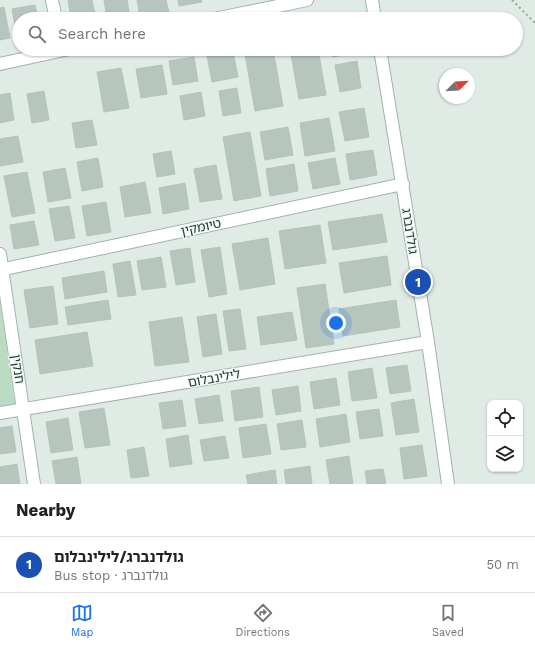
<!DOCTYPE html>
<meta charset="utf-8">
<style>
:root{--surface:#fff;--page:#f2f2f2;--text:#202124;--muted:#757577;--line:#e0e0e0;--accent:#1a73e8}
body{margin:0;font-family:"Work Sans","Noto Sans Hebrew",sans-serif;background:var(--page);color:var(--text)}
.controls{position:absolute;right:12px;bottom:12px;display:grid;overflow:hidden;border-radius:8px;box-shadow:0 1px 3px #0004}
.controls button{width:36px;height:36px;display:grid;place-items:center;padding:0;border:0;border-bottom:1px solid var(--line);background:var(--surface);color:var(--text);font:20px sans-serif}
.compass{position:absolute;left:439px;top:68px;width:36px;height:36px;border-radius:50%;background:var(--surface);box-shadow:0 1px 3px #0004;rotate:66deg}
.you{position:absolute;left:336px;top:323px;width:14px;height:14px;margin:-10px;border:3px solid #fff;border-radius:50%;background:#1a73e8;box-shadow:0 0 0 6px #1a73e833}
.badge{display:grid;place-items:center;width:26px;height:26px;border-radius:50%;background:var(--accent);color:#fff;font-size:13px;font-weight:700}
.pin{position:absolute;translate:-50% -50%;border:2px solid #fff;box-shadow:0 1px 4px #0006}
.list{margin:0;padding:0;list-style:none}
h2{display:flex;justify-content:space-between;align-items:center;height:52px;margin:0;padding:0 16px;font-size:17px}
h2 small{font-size:13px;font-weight:400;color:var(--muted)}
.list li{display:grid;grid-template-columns:26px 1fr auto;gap:12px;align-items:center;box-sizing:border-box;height:56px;padding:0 16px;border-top:1px solid var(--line)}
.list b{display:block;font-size:15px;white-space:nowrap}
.list p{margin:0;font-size:13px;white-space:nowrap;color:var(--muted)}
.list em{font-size:13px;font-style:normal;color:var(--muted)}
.icon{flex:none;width:22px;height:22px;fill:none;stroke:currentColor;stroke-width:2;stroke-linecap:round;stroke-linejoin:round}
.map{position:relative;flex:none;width:535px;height:484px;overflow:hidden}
.search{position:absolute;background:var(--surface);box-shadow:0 1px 3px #0004;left:12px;right:12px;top:12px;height:44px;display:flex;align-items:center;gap:10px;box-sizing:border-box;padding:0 14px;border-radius:22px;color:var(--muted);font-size:15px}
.sheet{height:108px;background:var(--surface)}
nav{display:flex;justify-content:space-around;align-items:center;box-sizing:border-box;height:56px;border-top:1px solid var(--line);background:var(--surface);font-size:11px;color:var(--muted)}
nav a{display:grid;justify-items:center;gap:2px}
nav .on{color:var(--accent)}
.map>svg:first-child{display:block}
</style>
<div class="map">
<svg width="535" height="484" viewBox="0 0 535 484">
<rect width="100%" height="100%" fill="#e1ebe5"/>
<path fill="#badbc1" d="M 0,302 L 15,406 L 0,408 Z"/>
<path fill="#b6c5be" stroke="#b3c4bc" d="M 68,0 L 92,0 L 96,19 L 71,19 Z
M 104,0 L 127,0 L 130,18 L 107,19 Z
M 137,0 L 166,0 L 169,12 L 140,17 Z
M 178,0 L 201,0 L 202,2 L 179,6 Z
M 35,5 L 38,19 L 19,19 L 19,43 L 18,43 L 12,9 Z
M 4,7 L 10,38 L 0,40 L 0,8 Z
M 244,49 L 273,49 L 283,106 L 255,111 Z
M 290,49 L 318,49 L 326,95 L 299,99 Z
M 331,49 L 354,49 L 355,53 L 333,57 Z
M 233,51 L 238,77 L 212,82 L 207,56 Z
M 194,57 L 198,81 L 173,85 L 169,61 Z
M 357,61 L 361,88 L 340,92 L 335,65 Z
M 162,65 L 167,94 L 141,98 L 136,69 Z
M 121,68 L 129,108 L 104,112 L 97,72 Z
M 237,88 L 241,113 L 223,116 L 219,91 Z
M 44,91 L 49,120 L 32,123 L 27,94 Z
M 201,92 L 205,116 L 184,120 L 180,96 Z
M 10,93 L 14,120 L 0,123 L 0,95 Z
M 364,108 L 369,137 L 345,141 L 339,112 Z
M 329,118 L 335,151 L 305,156 L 300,123 Z
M 92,120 L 97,145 L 76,148 L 72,123 Z
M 288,127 L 293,155 L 265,160 L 260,132 Z
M 250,132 L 261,196 L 234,201 L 223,137 Z
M 18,136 L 23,162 L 0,166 L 0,139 Z
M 373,150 L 377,175 L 350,180 L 346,154 Z
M 171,151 L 175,174 L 157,177 L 153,154 Z
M 98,158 L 103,187 L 82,191 L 77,162 Z
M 335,158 L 340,184 L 313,189 L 308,163 Z
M 294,164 L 298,191 L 270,196 L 266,169 Z
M 216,165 L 222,199 L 200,202 L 194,169 Z
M 65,168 L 71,198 L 48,202 L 43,172 Z
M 27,172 L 35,213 L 12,217 L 4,176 Z
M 145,182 L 151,213 L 125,217 L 120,187 Z
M 185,183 L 189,209 L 163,214 L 159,188 Z
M 106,202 L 111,232 L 87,236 L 82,206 Z
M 69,206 L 75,238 L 55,241 L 49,209 Z
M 382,214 L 387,242 L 333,250 L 328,222 Z
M 34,221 L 39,245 L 14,249 L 10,225 Z
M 320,225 L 326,263 L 285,269 L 279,231 Z
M 268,238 L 275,284 L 240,290 L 232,244 Z
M 220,247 L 227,294 L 209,297 L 201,250 Z
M 190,248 L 195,282 L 176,285 L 170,251 Z
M 387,256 L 391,285 L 344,293 L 339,263 Z
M 161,257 L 166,287 L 142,290 L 137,261 Z
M 130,261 L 136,295 L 118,297 L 113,264 Z
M 104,271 L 107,292 L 65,299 L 62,278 Z
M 325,284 L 334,344 L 306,348 L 297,288 Z
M 53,286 L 58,324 L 30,328 L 24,290 Z
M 108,300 L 111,319 L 68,325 L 65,307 Z
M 396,300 L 400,327 L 343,336 L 339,309 Z
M 240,309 L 246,349 L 229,351 L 223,311 Z
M 292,312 L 297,340 L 261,345 L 257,317 Z
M 216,314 L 222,354 L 203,357 L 197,317 Z
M 182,317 L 189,362 L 155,366 L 149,322 Z
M 87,332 L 93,366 L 40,374 L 35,340 Z
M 407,365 L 411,391 L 390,394 L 386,368 Z
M 372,368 L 377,398 L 352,401 L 348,372 Z
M 336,378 L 340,405 L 314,409 L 310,382 Z
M 298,386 L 301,411 L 276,415 L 272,390 Z
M 259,387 L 263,417 L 235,421 L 231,391 Z
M 219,395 L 223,421 L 199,424 L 195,399 Z
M 414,399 L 419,432 L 396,435 L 391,403 Z
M 182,400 L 186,426 L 163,429 L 159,403 Z
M 104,408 L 110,445 L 85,448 L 79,412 Z
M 379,409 L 383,436 L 360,439 L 356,412 Z
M 346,414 L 350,442 L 320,447 L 316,419 Z
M 68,418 L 73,450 L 51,453 L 46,422 Z
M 302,420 L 306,447 L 281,450 L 277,424 Z
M 266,424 L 271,454 L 243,458 L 239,428 Z
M 12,426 L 16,452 L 0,454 L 0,428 Z
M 188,435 L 192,464 L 170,467 L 166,439 Z
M 225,436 L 229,458 L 204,461 L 200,440 Z
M 422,445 L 427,476 L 404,479 L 400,448 Z
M 144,447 L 149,476 L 131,478 L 127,450 Z
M 349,456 L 353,484 L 330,484 L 326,460 Z
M 77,457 L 81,484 L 56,484 L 52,461 Z
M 17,464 L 20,484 L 0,484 L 0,467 Z
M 310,466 L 312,484 L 286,484 L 284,470 Z
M 383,469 L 386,484 L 367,484 L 365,471 Z
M 275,470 L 277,484 L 248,484 L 246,475 Z"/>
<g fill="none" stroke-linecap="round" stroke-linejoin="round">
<g stroke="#a4b2ac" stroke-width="14">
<path id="street" d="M 52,0 L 56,19
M 372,0 L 375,19
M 214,19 L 307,0
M 380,49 L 428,342 L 448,484
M 0,64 L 69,49
M 0,254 L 34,484
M 0,270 L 403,184
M 0,413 L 428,342"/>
</g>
<path stroke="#82ad9c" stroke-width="2" stroke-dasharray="2 3" stroke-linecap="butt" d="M 512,0 L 535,23"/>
<use href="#street" stroke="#fff" stroke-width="12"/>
</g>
<g text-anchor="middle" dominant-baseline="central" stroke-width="3" stroke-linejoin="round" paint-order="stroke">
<g font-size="13" fill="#223a32" stroke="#f1f7f4">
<text transform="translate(201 227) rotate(-12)">טיומקין</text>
<text transform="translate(410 231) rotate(81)">גולדנברג</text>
<text transform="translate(18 369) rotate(82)">חנקין</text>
<text transform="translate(214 378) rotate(-10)">לילינבלום</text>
</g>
</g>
</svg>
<div class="controls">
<button><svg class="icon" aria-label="locate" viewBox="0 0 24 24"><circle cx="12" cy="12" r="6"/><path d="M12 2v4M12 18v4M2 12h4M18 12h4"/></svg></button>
<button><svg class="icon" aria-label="layers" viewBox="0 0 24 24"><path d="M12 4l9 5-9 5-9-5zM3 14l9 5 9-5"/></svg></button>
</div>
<svg class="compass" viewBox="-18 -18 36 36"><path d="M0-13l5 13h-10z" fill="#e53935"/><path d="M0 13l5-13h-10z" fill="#757577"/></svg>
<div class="you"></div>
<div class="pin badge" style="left:418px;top:282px;background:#1a4fb4">1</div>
<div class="search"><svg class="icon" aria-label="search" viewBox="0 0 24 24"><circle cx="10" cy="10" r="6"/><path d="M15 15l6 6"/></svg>Search here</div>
</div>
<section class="sheet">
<h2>Nearby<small></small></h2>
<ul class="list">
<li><span class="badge" style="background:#1a4fb4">1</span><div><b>גולדנברג/לילינבלום</b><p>Bus stop · גולדנברג</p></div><em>50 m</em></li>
</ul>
</section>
<nav>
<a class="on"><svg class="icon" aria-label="map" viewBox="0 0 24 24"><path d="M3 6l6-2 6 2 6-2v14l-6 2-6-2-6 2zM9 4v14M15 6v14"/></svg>Map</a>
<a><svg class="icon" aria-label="directions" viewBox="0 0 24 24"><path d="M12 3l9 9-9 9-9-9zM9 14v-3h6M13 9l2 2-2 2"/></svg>Directions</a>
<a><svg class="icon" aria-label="saved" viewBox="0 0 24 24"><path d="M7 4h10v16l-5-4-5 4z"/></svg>Saved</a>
</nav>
